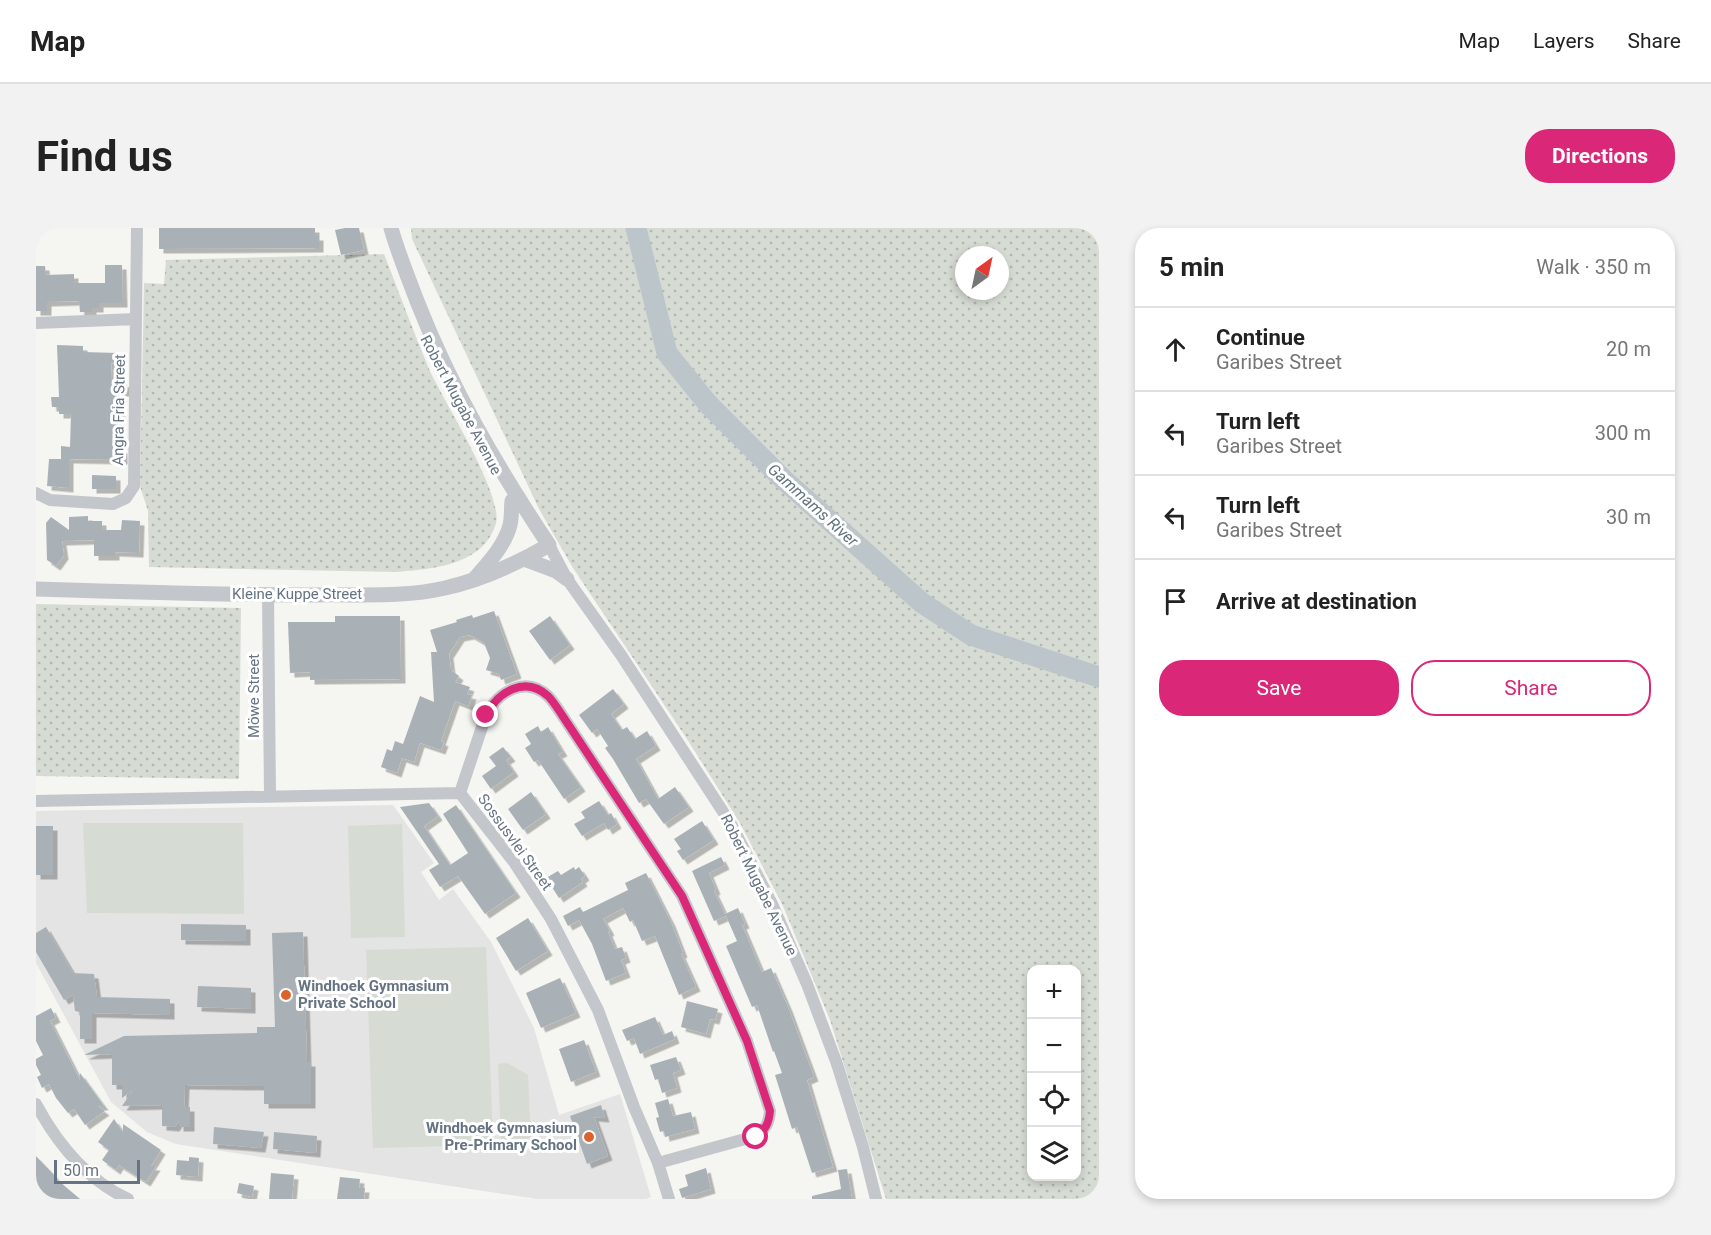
<!DOCTYPE html>
<meta charset="utf-8">
<style>
:root{--surface:#fff;--page:#f2f2f2;--text:#222;--muted:#767676;--line:#e0e0e0;--accent:#db2777}
body{margin:0;font-family:Roboto,sans-serif;background:var(--page);color:var(--text)}
.controls{position:absolute;right:18px;bottom:18px;display:grid;overflow:hidden;border-radius:12px;box-shadow:0 3px 9px #0003}
.controls button{width:54px;height:54px;display:grid;place-items:center;padding:0;border:0;border-bottom:2px solid var(--line);background:var(--surface);color:var(--text);font:30px sans-serif}
.compass{position:absolute;left:919px;top:18px;width:54px;height:54px;border-radius:50%;background:var(--surface);box-shadow:0 3px 9px #0003;rotate:33deg}
.scale{position:absolute;left:18px;bottom:15px;width:86px;box-sizing:border-box;padding-left:6px;border:3px solid #657382;border-top:0;font-size:16px;line-height:21px;white-space:nowrap;color:#657382;-webkit-text-stroke:4px #fff;paint-order:stroke}
.stop{position:absolute;width:18px;height:18px;margin:-14px;border:4px solid #db2777;border-radius:50%;background:#fff}
.stop.end{background:#db2777;border-color:#fff;box-shadow:0 2px 6px #0008}
.list{margin:0;padding:0;list-style:none}
h2{display:flex;justify-content:space-between;align-items:center;height:78px;margin:0;padding:0 24px;font-size:26px}
h2 small{font-size:20px;font-weight:400;color:var(--muted)}
.list li{display:grid;grid-template-columns:39px 1fr auto;gap:18px;align-items:center;box-sizing:border-box;height:84px;padding:0 24px;border-top:2px solid var(--line)}
.list b{display:block;font-size:22px;white-space:nowrap}
.list p{margin:0;font-size:20px;white-space:nowrap;color:var(--muted)}
.list em{font-size:20px;font-style:normal;color:var(--muted)}
.actions{display:flex;gap:12px;padding:18px 24px}
.actions a{flex:1;padding:14px 0;border:2px solid var(--accent);border-radius:24px;text-align:center;font-size:21px;color:var(--accent)}
.actions .main{background:var(--accent);color:#fff}
.icon{flex:none;width:33px;height:33px;fill:none;stroke:currentColor;stroke-width:2;stroke-linecap:round;stroke-linejoin:round}
.map{position:relative;flex:none;width:1063px;height:971px;overflow:hidden;border-radius:24px}
header{display:flex;align-items:center;gap:36px;box-sizing:border-box;height:84px;padding:0 30px;background:var(--surface);border-bottom:2px solid var(--line)}
header strong{font-size:28px}
nav{display:flex;gap:33px;margin-inline-start:auto;font-size:21px}
.intro{display:flex;align-items:center;justify-content:space-between;box-sizing:border-box;height:144px;padding:0 36px}
h1{margin:0;font-size:42px}
.button{padding:15px 27px;border-radius:24px;background:var(--accent);color:#fff;font-size:21px;font-weight:700}
main{display:flex;gap:36px;padding:0 36px}
aside{flex:1;background:var(--surface);border-radius:24px;box-shadow:0 3px 9px #0003}
.map>svg:first-child{display:block}
</style>
<header>
<strong>Map</strong>
<nav><a>Map</a><a>Layers</a><a>Share</a></nav>
</header>
<div class="intro"><h1>Find us</h1><a class="button">Directions</a></div>
<main>
<div class="map">
<svg width="1063" height="971" viewBox="0 0 1063 971">
<defs>
<pattern id="grass-dots" width="8" height="8" patternUnits="userSpaceOnUse" patternTransform="scale(1.5)"><rect width="8" height="8" fill="#d6dcd3"/><path d="M2 2h.1M6 6h.1" fill="none" stroke="#b1b7b1" stroke-width="1.8" stroke-linecap="round"/></pattern>
<filter id="shadow"><feDropShadow dx="4.5" dy="4.5" stdDeviation="0" flood-color="#0004"/></filter>
</defs>
<rect width="100%" height="100%" fill="#f5f5f2"/>
<path fill="#e3e4e3" d="M 357,577 L 398,635 L 385,644 L 403,672 L 417,661 L 455,714 L 498,800 L 523,887 L 584,866 L 615,969 L 610,971 L 501,971 L 140,916 L 111,904 L 75,874 L 0,735 L 0,583 Z"/>
<path fill="url(#grass-dots)" fill-rule="evenodd" d="M 375,0 L 1063,0 L 1063,971 L 850,971 L 794,792 L 747,678 L 704,595 L 651,511 L 537,340 L 503,281 L 376,11 ZM 928,27 L 964,27 L 964,63 L 928,63 ZM 996,742 L 1040,742 L 1040,948 L 996,948 Z
M 348,26 C 363,64 377,103 393,141 C 407,172 467,266 460,295 C 448,338 395,341 360,344 L 113,339 L 112,283 L 104,258 L 108,55 L 128,56 L 130,32 Z
M 0,376 L 205,380 L 203,551 L 0,548 Z"/>
<path fill="#d6dcd3" d="M 47,595 L 207,595 L 208,686 L 51,685 Z
M 366,596 L 369,709 L 315,710 L 312,598 Z
M 450,719 L 457,917 L 337,920 L 330,722 Z
M 471,835 L 492,847 L 495,912 L 465,914 L 462,836 Z"/>
<g fill="none" stroke-linecap="round" stroke-linejoin="round">
<path stroke="#bcc5ca" stroke-width="21" d="M 600,0 L 631,125 L 672,176 L 747,251 L 886,375 L 935,407 L 1063,449"/>
</g>
<path fill="#aab1b6" filter="url(#shadow)" d="M 123,0 L 279,0 L 279,8 L 283,8 L 283,20 L 123,21 Z
M 309,0 L 323,0 L 328,22 L 305,27 L 299,2 Z
M 69,37 L 86,37 L 87,75 L 63,75 L 63,80 L 56,80 L 56,84 L 44,84 L 43,73 L 11,74 L 11,83 L 0,83 L 0,38 L 9,38 L 10,47 L 38,46 L 38,55 L 69,55 Z
M 21,117 L 47,118 L 47,124 L 82,125 L 83,136 L 75,135 L 76,154 L 91,155 L 91,164 L 85,164 L 85,187 L 81,187 L 80,221 L 87,221 L 87,232 L 33,231 L 33,260 L 11,258 L 13,231 L 25,231 L 25,218 L 34,219 L 35,186 L 23,186 L 23,179 L 16,179 L 15,169 L 23,169 Z
M 56,247 L 80,248 L 80,261 L 56,261 Z
M 52,288 L 52,293 L 66,293 L 66,302 L 85,302 L 86,292 L 104,293 L 103,325 L 79,324 L 79,328 L 58,328 L 58,312 L 26,313 L 28,327 L 20,338 L 11,332 L 10,295 L 15,289 L 33,302 L 33,289 Z
M 458,383 L 481,446 L 465,452 L 463,446 L 450,442 L 454,430 L 448,415 L 434,407 L 424,409 L 413,426 L 415,442 L 423,448 L 419,454 L 434,459 L 431,466 L 436,467 L 432,478 L 419,473 L 405,513 L 408,514 L 405,522 L 384,515 L 378,534 L 366,530 L 361,545 L 345,539 L 351,521 L 356,523 L 359,513 L 367,516 L 384,468 L 398,474 L 395,424 L 401,424 L 394,402 L 421,394 L 420,392 L 436,387 L 437,390 Z
M 299,388 L 364,388 L 365,451 L 274,452 L 274,444 L 254,445 L 252,394 L 299,394 Z
M 514,388 L 534,417 L 514,432 L 493,403 Z
M 577,461 L 588,476 L 575,486 L 586,502 L 591,499 L 599,511 L 611,503 L 620,518 L 600,531 L 622,571 L 639,559 L 653,579 L 628,596 L 610,571 L 603,575 L 577,531 L 569,520 L 572,518 L 561,501 L 556,505 L 543,487 Z
M 502,498 L 505,504 L 512,499 L 527,524 L 522,526 L 545,559 L 528,571 L 502,532 L 498,534 L 489,520 L 495,516 L 489,506 Z
M 467,519 L 475,529 L 470,532 L 478,544 L 455,561 L 446,548 L 460,538 L 453,529 Z
M 495,564 L 510,586 L 487,602 L 472,581 Z
M 563,573 L 572,587 L 575,585 L 581,596 L 572,602 L 568,595 L 546,608 L 538,596 L 549,590 L 545,584 Z
M 393,575 L 402,588 L 388,598 L 414,637 L 432,625 L 407,586 L 420,577 L 480,665 L 449,686 L 422,648 L 404,659 L 393,642 L 403,636 L 364,579 Z
M 666,593 L 678,612 L 647,632 L 641,623 L 645,621 L 638,611 Z
M 0,598 L 17,598 L 17,647 L 0,647 Z
M 685,629 L 689,637 L 673,645 L 680,662 L 678,663 L 689,686 L 702,680 L 709,696 L 706,697 L 726,744 L 735,740 L 752,779 L 778,849 L 771,852 L 797,939 L 776,945 L 761,899 L 756,901 L 739,847 L 746,845 L 738,823 L 737,824 L 721,777 L 716,779 L 690,718 L 701,713 L 690,688 L 678,693 L 656,643 Z
M 538,639 L 539,642 L 543,639 L 549,648 L 545,651 L 547,654 L 523,670 L 510,650 L 522,643 L 525,647 Z
M 610,645 L 635,694 L 647,725 L 645,726 L 660,759 L 643,767 L 619,708 L 606,713 L 597,692 L 594,694 L 587,680 L 567,691 L 574,703 L 572,704 L 579,721 L 586,719 L 590,730 L 585,732 L 590,745 L 570,753 L 556,716 L 543,692 L 532,698 L 527,688 L 544,679 L 547,684 L 592,662 L 589,655 Z
M 492,690 L 512,723 L 480,743 L 460,710 Z
M 145,696 L 210,697 L 210,713 L 145,712 Z
M 10,699 L 37,745 L 58,746 L 61,769 L 134,771 L 134,787 L 56,785 L 56,811 L 44,811 L 44,784 L 39,783 L 37,767 L 28,772 L 0,724 L 0,705 Z
M 267,704 L 271,834 L 275,834 L 275,876 L 228,876 L 228,858 L 149,857 L 148,879 L 154,879 L 154,899 L 143,899 L 143,893 L 139,899 L 126,898 L 126,877 L 86,878 L 97,862 L 86,870 L 86,857 L 76,857 L 76,826 L 48,827 L 88,808 L 221,805 L 221,799 L 239,799 L 236,705 Z
M 524,750 L 540,785 L 505,800 L 490,765 Z
M 162,758 L 215,760 L 215,781 L 161,779 Z
M 651,773 L 682,781 L 679,792 L 674,791 L 670,806 L 645,799 Z
M 15,780 L 20,790 L 14,793 L 44,852 L 44,845 L 68,878 L 62,878 L 69,883 L 49,897 L 38,881 L 32,885 L 20,870 L 13,856 L 6,860 L 1,849 L 5,847 L 0,837 L 0,831 L 7,827 L 0,813 L 0,788 Z
M 619,789 L 627,807 L 636,803 L 639,811 L 604,826 L 598,810 L 591,813 L 586,802 Z
M 548,812 L 560,844 L 535,854 L 523,821 Z
M 640,829 L 645,842 L 637,845 L 641,860 L 626,865 L 622,851 L 619,852 L 614,837 Z
M 632,871 L 637,888 L 655,884 L 659,901 L 629,909 L 628,903 L 624,904 L 620,890 L 623,889 L 619,875 Z
M 565,877 L 569,890 L 558,889 L 572,928 L 551,936 L 534,888 Z
M 78,891 L 87,904 L 87,896 L 125,922 L 115,938 L 120,938 L 110,954 L 83,937 L 80,942 L 66,932 L 73,922 L 62,914 Z
M 178,899 L 228,904 L 225,920 L 177,916 Z
M 238,904 L 281,908 L 280,925 L 237,921 Z
M 0,928 L 19,948 L 18,949 L 44,971 L 0,971 Z
M 153,929 L 163,930 L 162,949 L 140,947 L 141,932 L 153,933 Z
M 670,940 L 675,961 L 646,970 L 643,961 L 652,958 L 649,947 Z
M 811,941 L 816,971 L 776,971 L 776,968 L 805,961 L 802,942 Z
M 235,945 L 258,947 L 256,971 L 233,971 Z
M 304,949 L 324,951 L 323,960 L 329,960 L 328,971 L 301,971 Z
M 203,955 L 218,958 L 216,969 L 201,965 Z"/>
<g fill="none" stroke-linecap="round" stroke-linejoin="round">
<path stroke="#c3c6ca" stroke-width="12" d="M 0,95 L 100,91
M 0,265 L 14,272 L 77,276 L 90,270 L 98,258 L 101,0
M 513,317 L 531,351 L 585,427 L 695,596 L 736,676 L 771,756 L 801,836 L 827,919 L 840,971
M 232,367 L 234,568
M 424,565 L 450,487 C 462,464 489,447 512,468 C 517,473 522,481 526,487 L 646,668 L 711,813 L 734,883 C 733,895 730,901 720,908 L 622,935
M 0,573 L 424,565 L 478,634 L 515,691 L 562,782 L 598,879 L 622,935 L 633,971
M 0,876 C 21,915 51,952 92,971"/>
<path stroke="#c3c6ca" stroke-width="15" d="M 488,331 L 520,343 L 531,351
M 440,349 C 453,334 469,317 474,297 C 476,289 475,281 476,273
M 0,361 C 92,364 185,367 277,367 C 321,366 366,370 409,360 C 445,352 482,335 513,317 C 461,239 415,160 381,73 C 372,49 362,25 355,0"/>
</g>
<g fill="none" stroke-linecap="round" stroke-linejoin="round">
<path stroke="#db2777" stroke-width="8" d="M 450,487 C 462,464 489,447 512,468 C 517,473 522,481 526,487 L 646,668 L 711,813 L 734,883 C 733,895 730,901 720,909"/>
</g>
<g fill="#dc632b" stroke="#fff" stroke-width="2">
<circle cx="250" cy="767" r="6"/>
<circle cx="553" cy="909" r="6"/>
</g>
<g text-anchor="middle" dominant-baseline="central" stroke-width="6" stroke-linejoin="round" paint-order="stroke">
<g font-size="15" fill="#657382" stroke="#fff">
<text transform="translate(425 177) rotate(62)">Robert Mugabe Avenue</text>
<text transform="translate(83 182) rotate(-89)">Angra Fria Street</text>
<text x="261" y="366">Kleine Kuppe Street</text>
<text transform="translate(218 468) rotate(-90)">Möwe Street</text>
<text transform="translate(479 614) rotate(54)">Sossusvlei Street</text>
<text transform="translate(723 657) rotate(64)">Robert Mugabe Avenue</text>
</g>
<g font-size="15" font-weight="bold" fill="#657382" stroke="#fff" text-anchor="start">
<text x="262" y="758">Windhoek Gymnasium<tspan x="262" dy="17">Private School</tspan></text>
<text x="541" y="900" text-anchor="end">Windhoek Gymnasium<tspan x="541" dy="17">Pre-Primary School</tspan></text>
</g>
<g font-size="16" font-style="italic" fill="#61747f" stroke="#fff">
<text transform="translate(777 277) rotate(42)">Gammams River</text>
</g>
</g>
</svg>
<div class="controls">
<button>+</button>
<button>−</button>
<button><svg class="icon" aria-label="locate" viewBox="0 0 24 24"><circle cx="12" cy="12" r="6"/><path d="M12 2v4M12 18v4M2 12h4M18 12h4"/></svg></button>
<button><svg class="icon" aria-label="layers" viewBox="0 0 24 24"><path d="M12 4l9 5-9 5-9-5zM3 14l9 5 9-5"/></svg></button>
</div>
<svg class="compass" viewBox="-18 -18 36 36"><path d="M0-13l5 13h-10z" fill="#e53935"/><path d="M0 13l5-13h-10z" fill="#767676"/></svg>
<div class="scale">50 m</div>
<div class="stop" style="left:720px;top:909px"></div>
<div class="stop end" style="left:450px;top:487px"></div>
</div>
<aside>
<h2>5 min<small>Walk · 350 m</small></h2>
<ul class="list">
<li><svg class="icon" aria-label="ahead" viewBox="0 0 24 24"><path d="M12 20V5M6 11l6-6 6 6"/></svg><div><b>Continue</b><p>Garibes Street</p></div><em>20 m</em></li>
<li><svg class="icon" aria-label="left" viewBox="0 0 24 24"><path d="M17 20v-9H6M10 6l-5 5 5 5"/></svg><div><b>Turn left</b><p>Garibes Street</p></div><em>300 m</em></li>
<li><svg class="icon" aria-label="left" viewBox="0 0 24 24"><path d="M17 20v-9H6M10 6l-5 5 5 5"/></svg><div><b>Turn left</b><p>Garibes Street</p></div><em>30 m</em></li>
<li><svg class="icon" aria-label="arrive" viewBox="0 0 24 24"><path d="M6 21V4h12l-3 4 3 4H6"/></svg><div><b>Arrive at destination</b></div></li>
</ul>
<div class="actions"><a class="main">Save</a><a>Share</a></div>
</aside>
</main>
